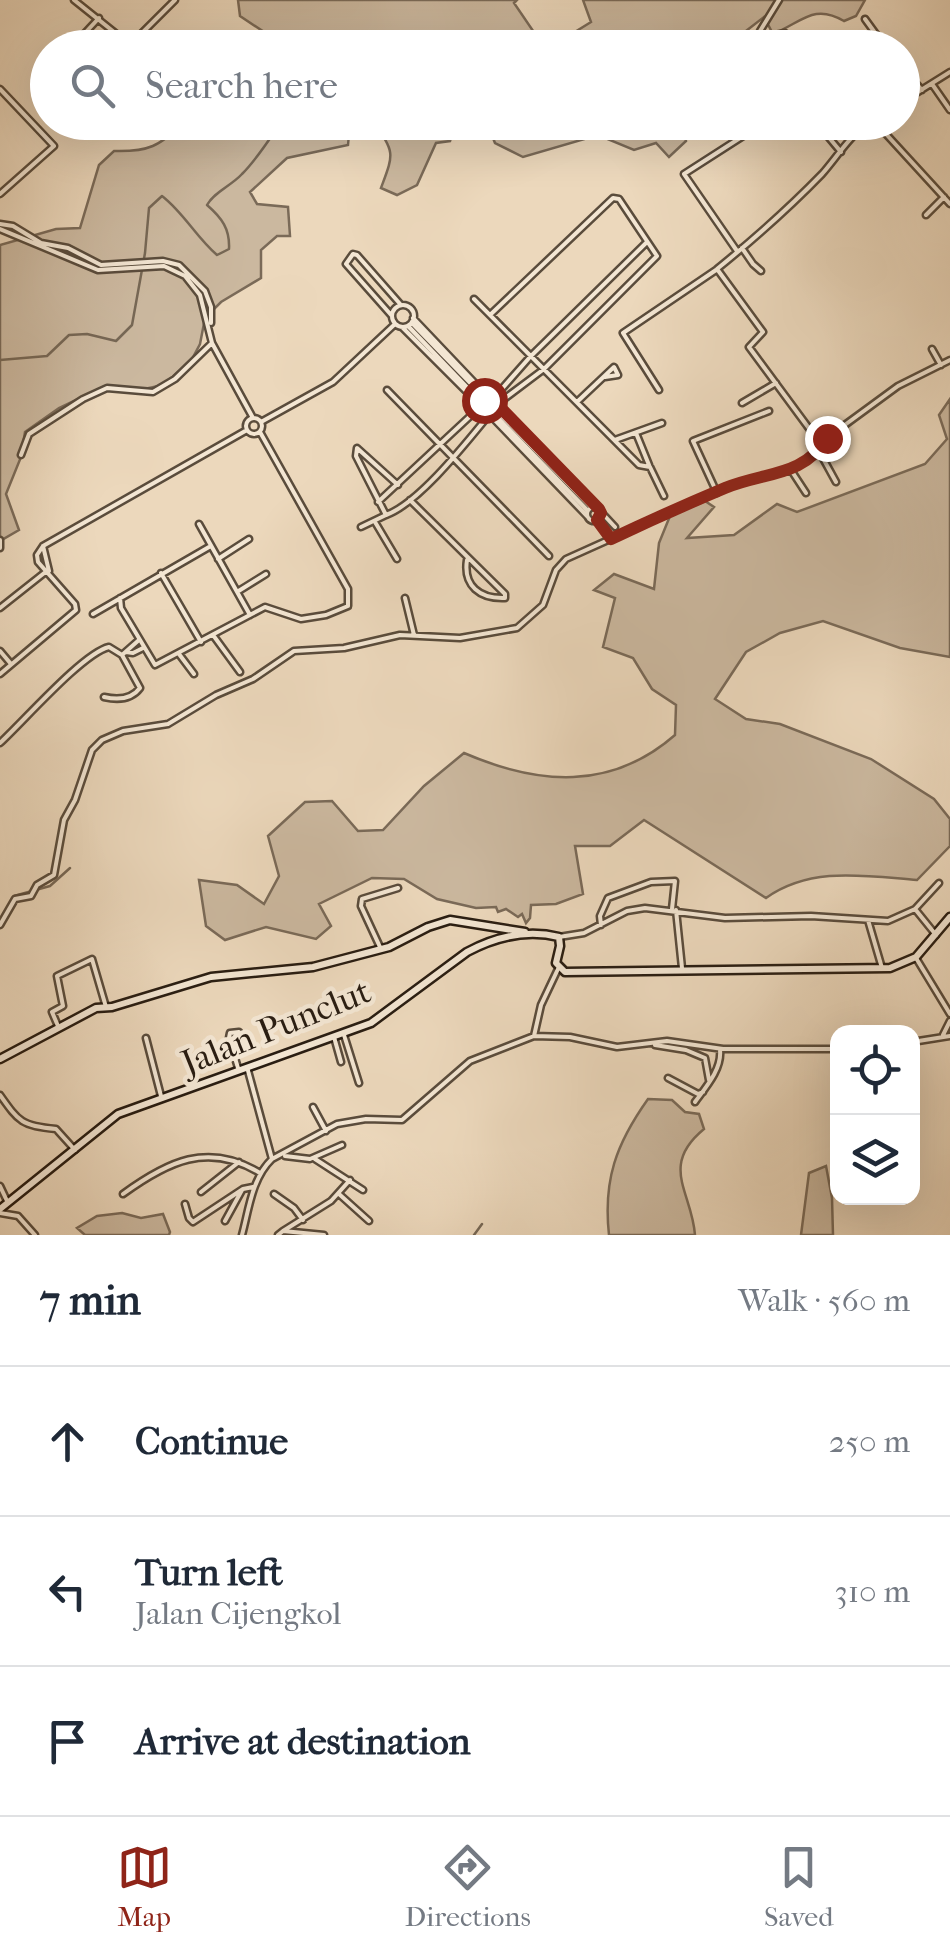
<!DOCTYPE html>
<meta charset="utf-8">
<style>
:root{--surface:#fff;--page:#f6f6f7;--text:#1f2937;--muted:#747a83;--line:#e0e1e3;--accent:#8f2418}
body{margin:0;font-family:"IM FELL French Canon",serif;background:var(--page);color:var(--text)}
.controls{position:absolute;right:30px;bottom:30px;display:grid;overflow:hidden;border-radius:20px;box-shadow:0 10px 40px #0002}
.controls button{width:90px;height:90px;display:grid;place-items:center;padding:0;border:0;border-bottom:2px solid var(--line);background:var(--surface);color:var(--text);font:50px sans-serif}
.stop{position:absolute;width:30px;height:30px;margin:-22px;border:8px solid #8f2418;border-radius:50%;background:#fff}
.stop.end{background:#8f2418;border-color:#fff;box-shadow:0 2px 10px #0008}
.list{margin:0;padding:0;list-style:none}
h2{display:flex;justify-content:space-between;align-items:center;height:130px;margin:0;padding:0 40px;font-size:42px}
h2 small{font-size:32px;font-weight:400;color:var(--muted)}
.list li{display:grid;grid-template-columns:65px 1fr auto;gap:30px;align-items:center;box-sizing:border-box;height:150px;padding:0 40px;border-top:2px solid var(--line)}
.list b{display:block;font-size:38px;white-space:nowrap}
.list p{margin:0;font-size:32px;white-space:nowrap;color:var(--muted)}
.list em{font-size:32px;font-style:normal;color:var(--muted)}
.icon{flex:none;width:55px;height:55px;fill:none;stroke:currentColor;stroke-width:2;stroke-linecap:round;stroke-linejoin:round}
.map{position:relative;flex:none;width:950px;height:1235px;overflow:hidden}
.search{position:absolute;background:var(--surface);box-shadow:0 10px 40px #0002;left:30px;right:30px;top:30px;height:110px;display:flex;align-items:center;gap:25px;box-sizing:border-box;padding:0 35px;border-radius:55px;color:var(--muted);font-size:38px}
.sheet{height:580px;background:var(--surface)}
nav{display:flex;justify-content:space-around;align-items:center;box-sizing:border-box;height:140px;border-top:2px solid var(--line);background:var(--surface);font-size:28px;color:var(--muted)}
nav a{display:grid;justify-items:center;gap:5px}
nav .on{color:var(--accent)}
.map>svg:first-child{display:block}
</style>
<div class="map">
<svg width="950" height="1235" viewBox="0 0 950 1235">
<rect width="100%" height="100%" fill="#ecd8bc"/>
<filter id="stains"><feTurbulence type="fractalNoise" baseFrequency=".002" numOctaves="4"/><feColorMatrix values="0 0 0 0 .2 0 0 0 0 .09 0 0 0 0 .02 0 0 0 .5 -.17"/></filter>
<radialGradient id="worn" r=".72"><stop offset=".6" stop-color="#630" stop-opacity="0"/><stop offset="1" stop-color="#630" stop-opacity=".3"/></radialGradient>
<path fill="#cbb89f" stroke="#7a6a58" stroke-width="2.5" d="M 238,0 L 517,0 L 514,3 L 544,47 L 260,47 L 267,34 L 240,16 Z
M 583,0 L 865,0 L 856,16 L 844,21 C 814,3 802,22 773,34 L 764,17 L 737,38 L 741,47 L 549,48 L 591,22 Z
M 184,123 L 350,123 L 348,145 L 287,158 L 250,192 L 257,204 L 288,207 L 290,236 L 277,236 L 261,250 L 261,278 L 221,302 L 205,318 L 200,344 L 191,361 L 163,385 L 135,391 L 103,387 L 59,408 L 25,432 L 21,457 L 6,494 L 19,530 L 0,541 L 0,245 L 56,229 L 80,228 L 99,165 L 114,151 C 149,152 159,146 184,123 Z
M 374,123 L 456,123 L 450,141 L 436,143 L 417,185 L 397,195 L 381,188 C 394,153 395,153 374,123 Z
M 487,123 L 686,123 L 683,125 L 686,141 L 669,157 L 656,143 L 634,150 L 598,135 L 523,157 L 495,143 Z
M 950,399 L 950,657 L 900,648 L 823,621 L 780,633 L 746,652 L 715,699 L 746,719 L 780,724 L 871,759 L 934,799 L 950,819 L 950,846 L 917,880 C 865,876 811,866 766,898 L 644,820 L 610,846 L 575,846 L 583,894 L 556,904 L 531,905 L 530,918 L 526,923 L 522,914 L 518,917 L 506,909 L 498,912 L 496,907 L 476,908 L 437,899 L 404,879 L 372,878 L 319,904 L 331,926 L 316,939 L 266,927 L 225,940 L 206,926 L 199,880 L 237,885 L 264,904 L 279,876 L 268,836 L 305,802 L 332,801 L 358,831 L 383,830 L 424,786 L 464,753 C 538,785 611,791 675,735 L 676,705 L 652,689 L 633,658 L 603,647 L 615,598 L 594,590 L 614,574 L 654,589 L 659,543 L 670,516 L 705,501 L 714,507 L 687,538 L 734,535 L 777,504 L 797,512 L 925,464 L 947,439 L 939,415 Z
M 648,1099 L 672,1100 L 685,1112 L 699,1114 L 704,1129 C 659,1166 692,1192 695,1235 L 609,1235 C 603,1180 616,1144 648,1099 Z
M 826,1166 L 832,1198 L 833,1235 L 801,1235 L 809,1173 Z
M 122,1213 L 141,1218 L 163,1214 L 170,1232 L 169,1235 L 85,1235 L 77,1228 L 97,1216 Z"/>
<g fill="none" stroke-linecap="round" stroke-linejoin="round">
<path stroke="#766755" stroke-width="2.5" d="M 0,360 L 47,356 L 69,335 L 87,334 L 116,341 L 132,325 L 145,253 L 149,208 L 162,196 C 184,213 196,237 217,255 L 229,249 C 230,229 222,218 207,205 C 214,192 231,186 242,174 C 257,159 269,140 281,122
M 1,921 L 14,896 L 50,886 L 70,868
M 474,1235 L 482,1224"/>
<g stroke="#5a4c3c" stroke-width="9">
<path id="street" d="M 74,0 L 134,48
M 779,0 L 760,31 L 761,34 L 765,37 L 785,33 L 798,48
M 865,19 L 886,48
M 132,43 L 175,0
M 71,48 L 99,18
M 902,68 L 922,90
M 932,84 L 950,110
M 0,89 L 54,146 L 0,194
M 902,102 L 950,72
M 816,122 L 841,152
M 875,122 L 950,204
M 72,125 L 74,122
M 926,215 L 944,197
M 0,224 L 13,226 L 41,243 L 68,248 L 101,265 L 163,261 L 179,265 L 205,291 L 211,307 L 211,323
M 0,229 L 98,270 L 164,266 L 185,276 L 200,295 L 212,343 L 253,418
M 742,248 L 753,264 L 761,271
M 737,251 L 684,174 L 765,122
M 474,299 L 639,465 L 650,467 L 664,496
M392 316a11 11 0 1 1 22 0a11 11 0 1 1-22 0Z
M 490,315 L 613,198 L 619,199 L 657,256 L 544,369 L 496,405
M 392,316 L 346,264 L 353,254 L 357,255 L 401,305
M 413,318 L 490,399
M 412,323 L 486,399
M 408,326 L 481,402
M 402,327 L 480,405
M 932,349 L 941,365
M 387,390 L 549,556
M 659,390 L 623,333 L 716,270
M480 407a8 8 0 1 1 16 0a8 8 0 1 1-16 0Z
M 492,400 L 530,357 L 646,243
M 577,402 L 614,367 L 618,375 L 605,377
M 742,403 L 776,383
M 496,406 L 597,508
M 496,410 L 591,507
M 493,413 L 587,510
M 490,415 L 587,516
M246 426a8 8 0 1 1 16 0a8 8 0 1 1-16 0Z
M 261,422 L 333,382 L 395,324
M 636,433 L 649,465
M 615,440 L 662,423
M 822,446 L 749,347 L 763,332 L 717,269 C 754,239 789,208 822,174 C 837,157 850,135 870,122
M 819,451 L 836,482
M 21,455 L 29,434 L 83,399 L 107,388 L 153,392 L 175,379 L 212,343
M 791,470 L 806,493
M 398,485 L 357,448 L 356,456 L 386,515 C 419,503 466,443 489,415
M 717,493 L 693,441 L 769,411
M 410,500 L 505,594 L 505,598
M 378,502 L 480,407
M587 514a7 7 0 1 1 14 0a7 7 0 1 1-14 0Z
M 601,512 L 615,527
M 597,520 L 611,539
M 375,522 L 397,559
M 199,524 L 250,615
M 361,527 L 386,515
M 0,540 L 0,548
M 43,546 L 49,571
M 218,559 L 249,539
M 467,560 C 463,586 480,599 505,598
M 161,573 L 201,642
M 237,592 L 266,574
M 120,598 L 121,608 L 155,665 L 265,607 L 301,619 L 326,615 L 348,606 L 348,589 L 260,432
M 405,598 L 414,635
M 0,608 L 48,570
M 93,614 L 209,547
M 213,635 L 240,672
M 0,651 L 11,664
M 126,652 L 133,653 L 143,648
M 179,654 L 194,674
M 122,655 L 139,640
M 0,674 L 76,610 L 75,604 L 38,562 L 37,555 L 43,546 L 247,430
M 0,743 C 24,721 83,653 109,647 L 122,655 L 140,688 C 131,700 117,700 104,697
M 915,909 L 939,883
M 676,910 L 682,968
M 868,920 L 882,968
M 0,925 L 15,899 L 31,896 L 37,885 L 54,875 L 64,820 L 75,800 L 92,750 L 102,740 L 123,731 L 168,724 L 216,695 L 253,679 L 294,651 L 344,648 L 400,635 L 460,638 L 517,628 L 543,605 L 556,570 L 566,559 L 726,487 L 791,470 L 819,451 L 827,438 L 898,386 L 950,360
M 601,925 L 600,916 L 608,898 L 651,882 L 675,881 L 672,909
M 559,937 L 584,933 L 627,911 L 645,908 L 725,918 L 811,916 L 888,921 L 915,909 L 936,935
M 380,947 L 361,906 L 362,899 L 398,888
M 916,958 L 950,1014
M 58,1026 L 52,1012 L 63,1006 L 57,976 L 92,959 L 106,1007
M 344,1035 L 359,1083
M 943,1035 L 950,1021
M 534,1036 L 541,1005 L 558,969
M 334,1037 L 341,1062
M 146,1038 L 161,1096
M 912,1042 L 950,1036
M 655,1045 L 686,1050 L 705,1058 L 709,1080
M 247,1067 L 272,1159
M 238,1068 L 229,1038 L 230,1033 L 239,1032
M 668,1078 L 698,1094 L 703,1092
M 0,1095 C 19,1122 22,1126 56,1129 L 75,1150
M 695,1102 C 706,1087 722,1069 720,1050
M 313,1107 L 326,1131
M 285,1156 L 310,1159 L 342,1145
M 315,1159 L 363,1190
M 0,1186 L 8,1203
M 201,1192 L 239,1162
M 123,1194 C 167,1162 208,1141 260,1173
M 274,1194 L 294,1208 L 303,1220
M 339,1194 L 369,1221
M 185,1204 L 189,1218 L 193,1222 L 243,1189 L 253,1187
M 0,1213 L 18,1216 L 35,1235
M 225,1221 L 242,1190
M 283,1231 L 331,1201 L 350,1180
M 242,1235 C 249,1209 252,1178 272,1159 L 337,1124 L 366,1119 L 402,1120 L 470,1061 L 534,1036 L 570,1037 L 617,1047 L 667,1041 L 723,1049 L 838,1049
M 278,1235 L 283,1231 L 324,1235"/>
</g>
<g stroke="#291d12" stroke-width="11">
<path id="secondary" d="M 0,1059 L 96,1008 L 112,1007 L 211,977 L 313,967 L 389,947 L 428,927 L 450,920 L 525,932
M 0,1209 L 118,1114 L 371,1023 L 467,952 C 495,937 526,929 559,937 L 560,946 L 556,963 L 565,972 L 890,968 L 916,957 L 950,917"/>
</g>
<use href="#street" stroke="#f3e6d3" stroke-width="4"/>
<use href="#secondary" stroke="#f3e6d3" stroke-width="6"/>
</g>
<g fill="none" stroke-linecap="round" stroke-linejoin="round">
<path stroke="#8f2418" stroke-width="12" d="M 484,400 L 493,400 L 599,509 L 601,513 L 597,520 L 611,539 C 649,521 687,504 725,488 C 763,472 804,477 827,438"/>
</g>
<g text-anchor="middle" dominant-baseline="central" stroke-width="9" stroke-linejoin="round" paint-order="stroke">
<g font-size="35" fill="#291d12" stroke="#f3e6d3">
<text transform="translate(276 1027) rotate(-22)">Jalan Punclut</text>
</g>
</g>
<rect width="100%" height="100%" filter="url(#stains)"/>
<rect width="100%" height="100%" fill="url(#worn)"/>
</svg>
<div class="controls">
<button><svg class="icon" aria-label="locate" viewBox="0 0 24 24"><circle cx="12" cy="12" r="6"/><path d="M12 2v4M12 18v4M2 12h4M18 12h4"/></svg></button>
<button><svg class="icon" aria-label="layers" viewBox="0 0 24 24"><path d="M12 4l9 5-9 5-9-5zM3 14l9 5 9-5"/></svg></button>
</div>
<div class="stop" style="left:484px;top:400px"></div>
<div class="stop end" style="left:827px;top:438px"></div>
<div class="search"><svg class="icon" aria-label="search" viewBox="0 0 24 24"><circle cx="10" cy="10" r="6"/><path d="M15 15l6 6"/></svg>Search here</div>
</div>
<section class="sheet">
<h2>7 min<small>Walk · 560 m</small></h2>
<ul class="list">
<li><svg class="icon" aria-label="ahead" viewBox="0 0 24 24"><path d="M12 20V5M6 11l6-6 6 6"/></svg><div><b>Continue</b></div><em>250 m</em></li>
<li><svg class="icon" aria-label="left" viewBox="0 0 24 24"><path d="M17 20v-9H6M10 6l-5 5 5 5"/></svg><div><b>Turn left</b><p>Jalan Cijengkol</p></div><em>310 m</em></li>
<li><svg class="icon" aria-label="arrive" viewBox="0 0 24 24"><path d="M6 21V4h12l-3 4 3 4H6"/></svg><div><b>Arrive at destination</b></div></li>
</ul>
</section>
<nav>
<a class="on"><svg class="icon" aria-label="map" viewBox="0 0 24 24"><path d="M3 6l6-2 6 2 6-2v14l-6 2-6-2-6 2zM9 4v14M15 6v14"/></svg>Map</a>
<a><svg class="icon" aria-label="directions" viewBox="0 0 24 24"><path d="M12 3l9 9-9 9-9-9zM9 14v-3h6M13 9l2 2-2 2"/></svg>Directions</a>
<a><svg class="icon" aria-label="saved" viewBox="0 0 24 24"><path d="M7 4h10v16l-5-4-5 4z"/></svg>Saved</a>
</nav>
